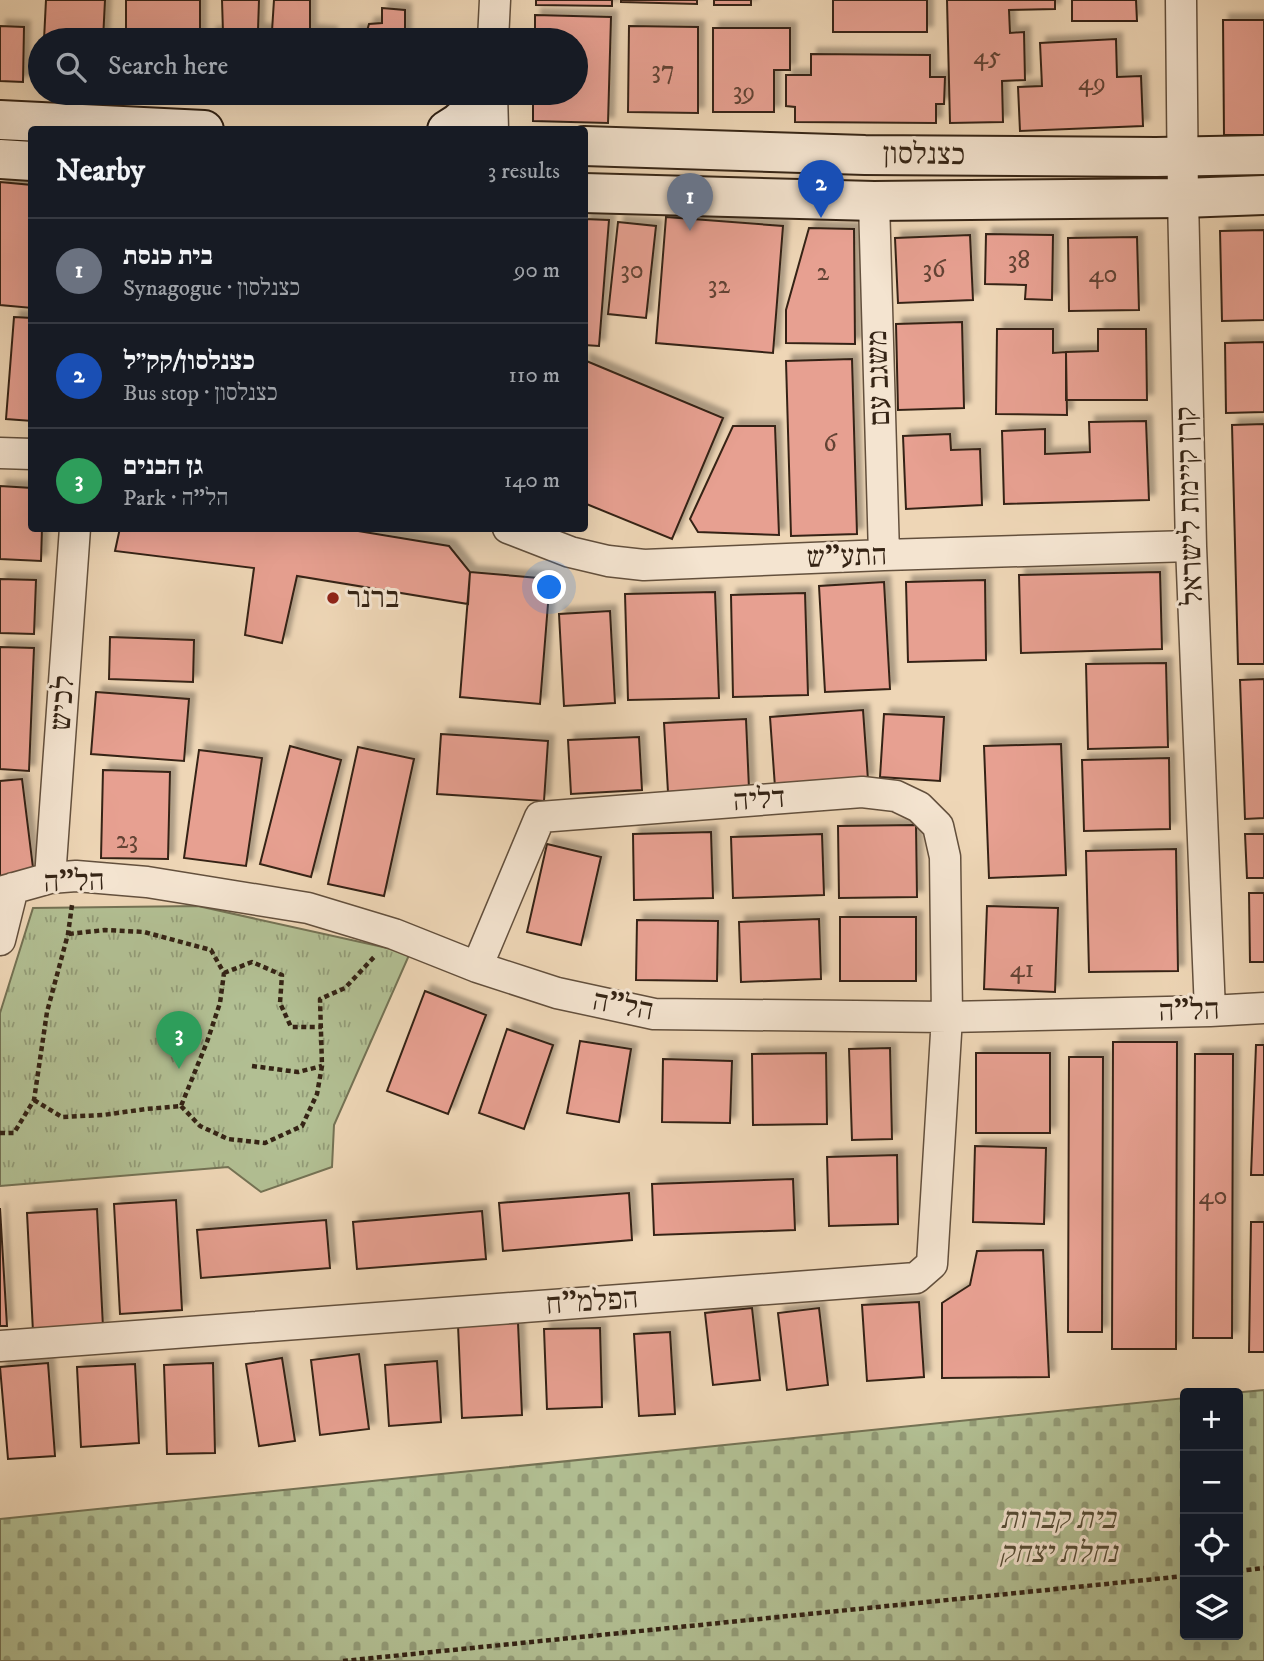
<!DOCTYPE html>
<meta charset="utf-8">
<style>
:root{--surface:#171b24;--page:#242831;--text:#f1f3f6;--muted:#9ea1a6;--line:#363941;--accent:#b45309}
body{margin:0;font-family:"IM FELL DW Pica","Frank Ruhl Libre",serif;background:var(--page);color:var(--text)}
.controls{position:absolute;right:21px;bottom:21px;display:grid;overflow:hidden;border-radius:7px;box-shadow:0 7px 28px #0002}
.controls button{width:63px;height:63px;display:grid;place-items:center;padding:0;border:0;border-bottom:2px solid var(--line);background:var(--surface);color:var(--text);font:35px sans-serif}
.you{position:absolute;left:550px;top:588px;width:24px;height:24px;margin:-18px;border:5px solid #fff;border-radius:50%;background:#1a73e8;box-shadow:0 0 0 10px #1a73e833}
.badge{display:grid;place-items:center;width:46px;height:46px;border-radius:50%;background:var(--accent);color:#fff;font-size:23px;font-weight:700}
.pin{position:absolute;translate:-50% -58px;filter:drop-shadow(0 2px 4px #0008)}
.pin::after{content:'';position:absolute;top:37px;width:24px;height:21px;background:inherit;clip-path:polygon(0 0,100% 0,50% 100%)}
.list{margin:0;padding:0;list-style:none}
h2{display:flex;justify-content:space-between;align-items:center;height:91px;margin:0;padding:0 28px;font-size:30px}
h2 small{font-size:23px;font-weight:400;color:var(--muted)}
.list li{display:grid;grid-template-columns:46px 1fr auto;gap:21px;align-items:center;box-sizing:border-box;height:105px;padding:0 28px;border-top:2px solid var(--line)}
.list b{display:block;font-size:26px;white-space:nowrap}
.list p{margin:0;font-size:23px;white-space:nowrap;color:var(--muted)}
.list em{font-size:23px;font-style:normal;color:var(--muted)}
.icon{flex:none;width:38px;height:38px;fill:none;stroke:currentColor;stroke-width:2;stroke-linecap:round;stroke-linejoin:round}
.map{position:relative;flex:none;width:1264px;height:1661px;overflow:hidden}
.search{position:absolute;background:var(--surface);box-shadow:0 7px 28px #0002;left:28px;top:28px;width:560px;height:77px;display:flex;align-items:center;gap:18px;box-sizing:border-box;padding:0 24px;border-radius:38px;color:var(--muted);font-size:26px}
.panel{position:absolute;background:var(--surface);box-shadow:0 7px 28px #0002;left:28px;top:126px;width:560px;height:406px;border-radius:7px}
.map>svg:first-child{display:block}
</style>
<div class="map">
<svg width="1264" height="1661" viewBox="0 0 1264 1661">
<defs>
<pattern id="grass-tufts" width="24" height="20" patternUnits="userSpaceOnUse" patternTransform="scale(1.75)"><rect width="24" height="20" fill="#b2bf93"/><path d="M3 7l-1-3M5 7V3M7 7l1-3M15 17l-1-3M17 17v-4M19 17l1-3" fill="none" stroke="#929b77"/></pattern>
<pattern id="cemetery-stones" width="16" height="16" patternUnits="userSpaceOnUse" patternTransform="scale(1.75)"><rect width="16" height="16" fill="#b2bf93"/><path d="M2 7V4a2 2 0 0 1 4 0v3zM10 15v-3a2 2 0 0 1 4 0v3z" fill="#929b77"/></pattern>
<filter id="shadow"><feDropShadow dx="6" dy="-6" stdDeviation="2" flood-color="#0004"/></filter>
</defs>
<rect width="100%" height="100%" fill="#eed6b6"/>
<filter id="stains"><feTurbulence type="fractalNoise" baseFrequency=".00286" numOctaves="4"/><feColorMatrix values="0 0 0 0 .2 0 0 0 0 .09 0 0 0 0 .02 0 0 0 .5 -.17"/></filter>
<radialGradient id="worn" r=".72"><stop offset=".6" stop-color="#630" stop-opacity="0"/><stop offset="1" stop-color="#630" stop-opacity=".3"/></radialGradient>
<path fill="url(#grass-tufts)" stroke="#747254" stroke-width="2" d="M 198,906 L 410,953 L 334,1125 L 332,1167 L 261,1192 L 228,1167 L 0,1186 L 0,1013 L 33,908 Z"/>
<path fill="url(#cemetery-stones)" stroke="#747254" stroke-width="2" d="M 1264,1390 L 1264,1661 L 0,1661 L 0,1519 L 1185,1398 L 1185,1635 L 1238,1635 L 1238,1393 L 1232,1393 Z"/>
<path fill="#e7a091" stroke="#352415" stroke-width="2" filter="url(#shadow)" d="M 46,0 L 105,0 L 103,40 L 44,40 Z
M 126,0 L 200,0 L 200,40 L 126,40 Z
M 222,0 L 259,0 L 258,30 L 272,31 L 274,0 L 310,0 L 310,31 L 331,33 L 331,40 L 211,40 L 211,33 L 223,33 Z
M 536,0 L 612,0 L 612,6 L 536,5 Z
M 621,0 L 697,0 L 697,4 L 621,2 Z
M 714,0 L 751,0 L 751,5 L 714,5 Z
M 833,0 L 927,0 L 927,32 L 833,32 Z
M 947,0 L 1055,0 L 1055,9 L 1009,10 L 1010,33 L 1024,32 L 1025,80 L 1002,81 L 1003,122 L 950,123 Z
M 1072,0 L 1136,0 L 1137,21 L 1072,21 Z
M 382,8 L 405,10 L 405,40 L 352,40 L 353,31 L 367,31 L 369,24 L 382,23 Z
M 535,15 L 611,17 L 608,123 L 533,121 L 533,93 L 576,93 L 576,40 L 535,40 Z
M 1223,20 L 1264,20 L 1264,135 L 1224,135 Z
M 0,26 L 24,27 L 23,82 L 0,81 Z
M 629,26 L 698,27 L 698,113 L 628,112 Z
M 713,28 L 790,28 L 790,70 L 774,70 L 774,112 L 713,112 Z
M 1116,39 L 1117,77 L 1141,76 L 1143,126 L 1020,131 L 1018,87 L 1042,86 L 1040,43 Z
M 811,54 L 930,55 L 930,77 L 945,77 L 944,104 L 936,104 L 936,123 L 795,122 L 795,107 L 786,106 L 786,75 L 811,75 Z
M 297,93 L 329,93 L 328,98 L 297,97 Z
M 348,93 L 424,93 L 424,97 L 348,95 Z
M 0,182 L 32,185 L 32,308 L 0,305 Z
M 666,217 L 783,226 L 773,353 L 656,343 Z
M 584,219 L 609,220 L 599,346 L 584,345 Z
M 618,222 L 656,226 L 646,318 L 608,314 Z
M 809,228 L 854,229 L 855,344 L 786,343 L 786,310 Z
M 1264,230 L 1264,320 L 1222,321 L 1220,231 Z
M 986,234 L 1053,235 L 1052,300 L 1025,299 L 1026,285 L 985,284 Z
M 970,235 L 973,300 L 898,303 L 895,238 Z
M 1137,237 L 1139,310 L 1069,311 L 1068,238 Z
M 14,317 L 32,318 L 32,421 L 6,419 Z
M 962,322 L 964,408 L 898,410 L 896,324 Z
M 997,329 L 1053,329 L 1053,353 L 1066,352 L 1067,415 L 996,414 Z
M 1098,329 L 1146,329 L 1147,400 L 1066,400 L 1066,352 L 1098,351 Z
M 1264,342 L 1264,412 L 1226,413 L 1225,343 Z
M 852,359 L 857,534 L 791,536 L 786,361 Z
M 584,360 L 723,418 L 672,539 L 584,503 Z
M 1146,421 L 1149,500 L 1004,504 L 1002,431 L 1045,429 L 1045,454 L 1090,452 L 1089,422 Z
M 1264,424 L 1264,664 L 1238,664 L 1232,425 Z
M 733,426 L 775,426 L 779,535 L 698,532 L 690,519 Z
M 950,434 L 951,450 L 980,449 L 982,505 L 906,509 L 903,436 Z
M 0,486 L 32,488 L 32,528 L 42,528 L 41,561 L 0,559 Z
M 120,528 L 340,528 L 449,546 L 470,572 L 468,604 L 297,576 L 282,643 L 245,635 L 254,568 L 115,551 Z
M 470,572 L 550,579 L 540,704 L 460,697 Z
M 1160,572 L 1162,649 L 1021,653 L 1019,575 Z
M 0,579 L 36,580 L 34,634 L 0,633 Z
M 985,580 L 986,660 L 908,662 L 906,582 Z
M 884,582 L 890,689 L 825,692 L 819,586 Z
M 715,592 L 719,698 L 628,700 L 625,594 Z
M 805,593 L 808,695 L 733,697 L 731,595 Z
M 610,611 L 615,703 L 564,706 L 559,614 Z
M 110,637 L 194,640 L 193,682 L 109,679 Z
M 0,647 L 34,648 L 29,771 L 0,769 Z
M 1166,663 L 1168,747 L 1088,749 L 1086,664 Z
M 1264,679 L 1264,818 L 1245,819 L 1240,680 Z
M 96,692 L 189,699 L 184,761 L 91,754 Z
M 863,710 L 868,780 L 775,787 L 770,717 Z
M 884,714 L 944,717 L 940,781 L 880,777 Z
M 746,719 L 749,789 L 668,792 L 664,723 Z
M 441,734 L 548,741 L 544,801 L 437,794 Z
M 639,737 L 642,790 L 571,794 L 568,740 Z
M 1061,744 L 1066,875 L 989,878 L 984,746 Z
M 290,746 L 341,760 L 311,877 L 260,864 Z
M 358,747 L 414,759 L 384,896 L 328,884 Z
M 199,750 L 262,758 L 246,866 L 184,858 Z
M 1169,758 L 1170,829 L 1084,831 L 1082,760 Z
M 103,770 L 170,772 L 168,859 L 101,858 Z
M 22,779 L 34,876 L 0,880 L 0,781 Z
M 916,825 L 917,897 L 839,898 L 838,826 Z
M 711,832 L 713,898 L 634,900 L 633,834 Z
M 822,834 L 824,895 L 733,898 L 731,837 Z
M 1245,834 L 1264,834 L 1264,878 L 1247,878 Z
M 547,844 L 601,857 L 581,945 L 527,932 Z
M 1176,849 L 1178,971 L 1089,972 L 1086,851 Z
M 1249,893 L 1264,893 L 1264,962 L 1250,962 Z
M 987,906 L 1058,908 L 1055,992 L 984,989 Z
M 840,917 L 916,917 L 916,981 L 840,981 Z
M 819,919 L 821,979 L 741,982 L 739,922 Z
M 637,920 L 718,921 L 717,981 L 636,980 Z
M 425,991 L 486,1015 L 448,1114 L 387,1091 Z
M 507,1029 L 553,1045 L 524,1129 L 479,1113 Z
M 580,1041 L 631,1049 L 619,1122 L 567,1113 Z
M 1113,1042 L 1177,1042 L 1176,1349 L 1112,1349 Z
M 1256,1045 L 1264,1045 L 1264,1175 L 1251,1175 Z
M 890,1048 L 892,1139 L 852,1140 L 849,1049 Z
M 826,1053 L 827,1124 L 753,1125 L 752,1054 Z
M 976,1053 L 1050,1053 L 1050,1133 L 976,1133 Z
M 1195,1054 L 1233,1054 L 1232,1338 L 1193,1338 Z
M 1069,1057 L 1103,1057 L 1102,1332 L 1068,1332 Z
M 663,1059 L 732,1061 L 730,1123 L 662,1122 Z
M 975,1146 L 1046,1148 L 1044,1224 L 973,1222 Z
M 897,1155 L 898,1224 L 829,1226 L 827,1157 Z
M 793,1179 L 795,1230 L 654,1235 L 652,1184 Z
M 629,1193 L 632,1240 L 503,1251 L 499,1203 Z
M 176,1200 L 182,1310 L 120,1314 L 114,1204 Z
M 0,1208 L 7,1326 L 0,1326 Z
M 97,1209 L 103,1327 L 33,1332 L 27,1213 Z
M 482,1211 L 486,1259 L 357,1269 L 353,1222 Z
M 326,1220 L 330,1268 L 201,1278 L 197,1230 Z
M 1251,1222 L 1264,1222 L 1264,1352 L 1249,1352 Z
M 1043,1250 L 1049,1377 L 942,1378 L 942,1303 L 970,1285 L 977,1251 Z
M 919,1302 L 924,1377 L 867,1381 L 862,1305 Z
M 752,1308 L 760,1380 L 713,1385 L 705,1313 Z
M 819,1308 L 828,1385 L 787,1390 L 778,1313 Z
M 518,1323 L 522,1415 L 462,1418 L 458,1325 Z
M 600,1328 L 602,1407 L 547,1409 L 544,1329 Z
M 670,1332 L 675,1414 L 639,1416 L 634,1334 Z
M 359,1354 L 369,1429 L 320,1435 L 311,1360 Z
M 282,1358 L 295,1441 L 259,1446 L 246,1364 Z
M 437,1361 L 441,1422 L 389,1426 L 385,1365 Z
M 48,1363 L 55,1456 L 8,1459 L 0,1367 Z
M 213,1363 L 215,1453 L 167,1454 L 164,1365 Z
M 135,1364 L 139,1443 L 81,1447 L 77,1367 Z"/>
<g fill="none" stroke-linecap="round" stroke-linejoin="round">
<g stroke="#63503d" stroke-width="33">
<path id="street" d="M 1181,0 L 1183,198 L 1191,546 L 1210,1011
M 493,40 L 495,0
M 492,93 L 493,130
M 874,201 L 884,555
M 0,453 L 32,454
M 508,528 L 570,552 L 608,561 L 644,565 L 884,555 L 1191,546
M 50,878 L 75,528
M 0,892 L 50,878 L 76,876 L 147,882 L 308,908 L 394,934 L 477,967 L 557,993 L 654,1014 L 947,1017 L 1210,1011 L 1264,1008
M 0,940 L 13,888
M 0,1346 L 916,1278 L 932,1264 L 947,1017 L 945,857 L 938,826 L 919,807 L 896,796 L 862,792 L 540,817 L 477,967"/>
</g>
<g stroke="#352415" stroke-width="42">
<path id="secondary" d="M 0,120 L 204,130
M 447,130 C 463,122 474,109 482,93
M 584,146 L 865,155 L 1156,157 L 1264,155
M 0,159 L 32,161
M 584,193 L 874,201 L 1183,198 L 1264,195"/>
</g>
<path stroke="#352415" stroke-width="4.5" stroke-dasharray="5 3.5" stroke-linecap="butt" d="M 224,973 L 252,962 L 282,975 L 280,1003 L 291,1027 L 322,1027
M 252,1066 L 298,1072 L 322,1066
M 34,1100 L 62,1117 L 103,1115 L 146,1109 L 181,1106 L 207,1042 L 220,1003 L 224,973 L 211,950 L 144,932 L 105,930 L 68,934
M 181,1106 L 200,1126 L 228,1139 L 265,1143 L 302,1126 L 317,1094 L 322,1066 L 320,999 L 345,988 L 375,956
M 0,1133 L 14,1133 L 34,1100 L 47,1012 L 68,934 L 72,905
M 1238,1571 L 1264,1568
M 343,1661 L 1185,1576"/>
<use href="#street" stroke="#f4e4d0" stroke-width="30"/>
<use href="#secondary" stroke="#f4e4d0" stroke-width="38"/>
</g>
<circle fill="#8f2418" stroke="#f4e4d0" stroke-width="2.5" cx="333" cy="598" r="7"/>
<g text-anchor="middle" dominant-baseline="central" stroke-width="6" stroke-linejoin="round" paint-order="stroke">
<g font-size="26" fill="#624334">
<text x="987" y="56">45</text>
<text x="663" y="70">37</text>
<text x="1092" y="82">49</text>
<text x="744" y="91">39</text>
<text x="1019" y="260">38</text>
<text x="934" y="269">36</text>
<text x="632" y="270">30</text>
<text x="823" y="272">2</text>
<text x="1103" y="274">40</text>
<text x="719" y="285">32</text>
<text x="830" y="443">6</text>
<text x="127" y="840">23</text>
<text x="1022" y="969">41</text>
<text x="1213" y="1196">40</text>
</g>
<g font-size="30" fill="#352415" stroke="#f4e4d0">
<text transform="translate(924 155) rotate(1)">כצנלסון</text>
<text transform="translate(879 378) rotate(-92)">משגב עם</text>
<text transform="translate(1190 506) rotate(-92)">קרן קיימת לישראל</text>
<text transform="translate(847 557) rotate(-2)">התע"ש</text>
<text transform="translate(63 703) rotate(-86)">לכיש</text>
<text transform="translate(759 800) rotate(-4)">דליה</text>
<text transform="translate(74 882) rotate(-2)">הל"ה</text>
<text transform="translate(623 1006) rotate(10)">הל"ה</text>
<text transform="translate(1189 1011) rotate(-2)">הל"ה</text>
<text transform="translate(592 1302) rotate(-4)">הפלמ"ח</text>
</g>
<g font-size="30" fill="#352415" stroke="#f4e4d0" text-anchor="start">
<text x="347" y="598">ברנר</text>
</g>
<g font-size="30" font-style="italic" fill="#544b34" stroke="#f4e4d0">
<text x="1058" y="1519">בית קברות<tspan x="1058" dy="34">נחלת יצחק</tspan></text>
</g>
</g>
<rect width="100%" height="100%" filter="url(#stains)"/>
<rect width="100%" height="100%" fill="url(#worn)"/>
</svg>
<div class="controls">
<button>+</button>
<button>−</button>
<button><svg class="icon" aria-label="locate" viewBox="0 0 24 24"><circle cx="12" cy="12" r="6"/><path d="M12 2v4M12 18v4M2 12h4M18 12h4"/></svg></button>
<button><svg class="icon" aria-label="layers" viewBox="0 0 24 24"><path d="M12 4l9 5-9 5-9-5zM3 14l9 5 9-5"/></svg></button>
</div>
<div class="you"></div>
<div class="pin badge" style="left:690px;top:231px;background:#6b7280">1</div>
<div class="pin badge" style="left:821px;top:218px;background:#1a4fb4">2</div>
<div class="pin badge" style="left:179px;top:1069px;background:#2e9e5b">3</div>
<div class="search"><svg class="icon" aria-label="search" viewBox="0 0 24 24"><circle cx="10" cy="10" r="6"/><path d="M15 15l6 6"/></svg>Search here</div>
<section class="panel">
<h2>Nearby<small>3 results</small></h2>
<ul class="list">
<li><span class="badge" style="background:#6b7280">1</span><div><b>בית כנסת</b><p>Synagogue · כצנלסון</p></div><em>90 m</em></li>
<li><span class="badge" style="background:#1a4fb4">2</span><div><b>כצנלסון/קק״ל</b><p>Bus stop · כצנלסון</p></div><em>110 m</em></li>
<li><span class="badge" style="background:#2e9e5b">3</span><div><b>גן הבנים</b><p>Park · הל&quot;ה</p></div><em>140 m</em></li>
</ul>
</section>
</div>
